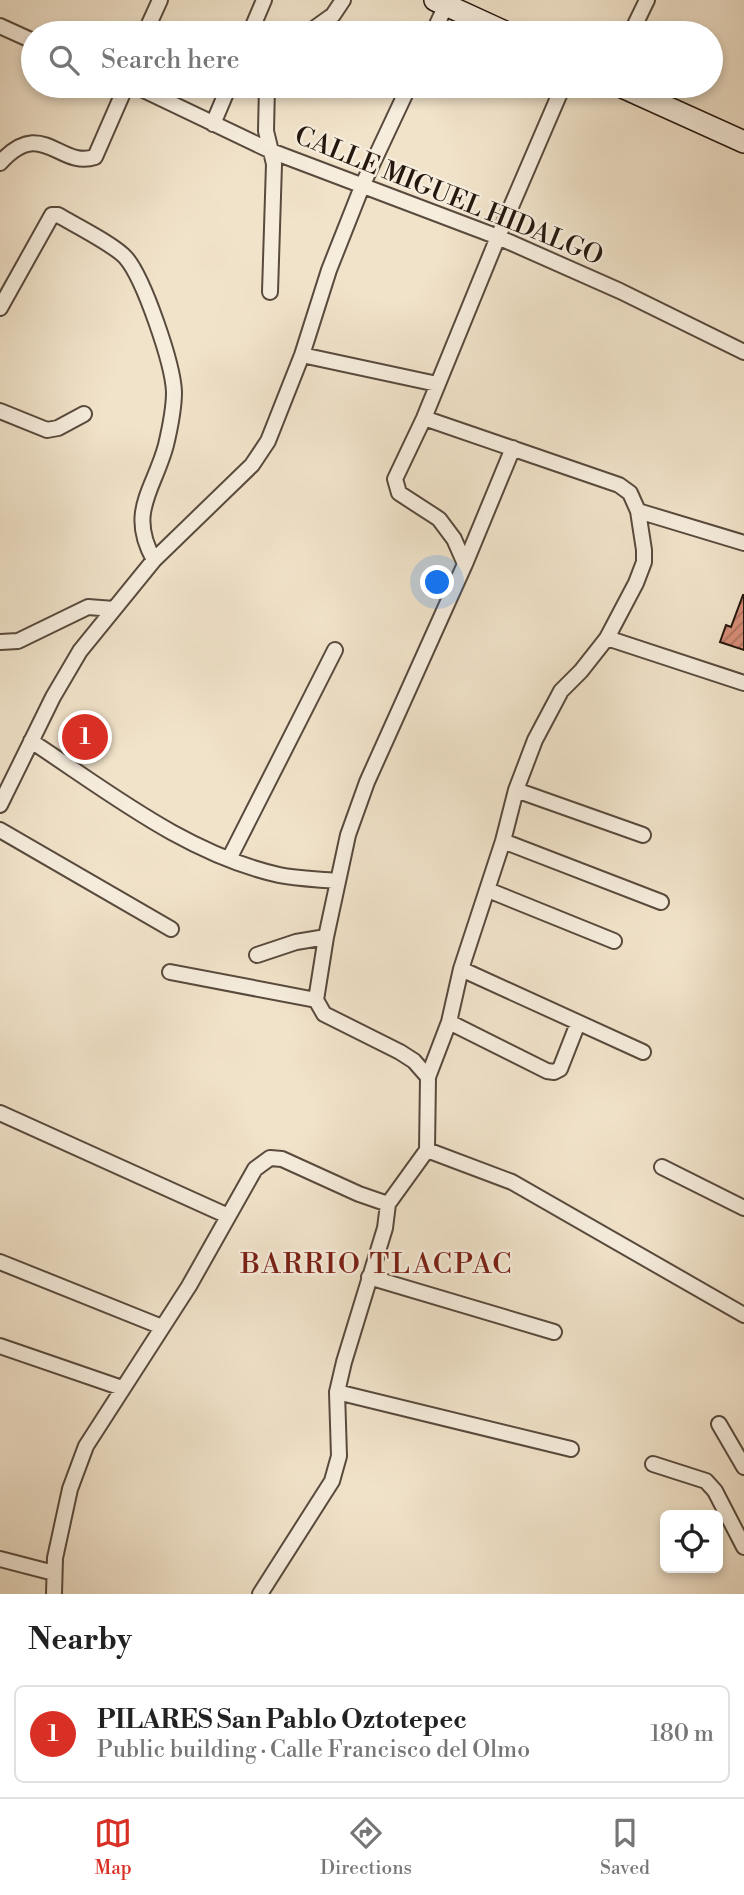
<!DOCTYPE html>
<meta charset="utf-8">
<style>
:root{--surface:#fff;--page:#f2f2f2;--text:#222;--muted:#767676;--line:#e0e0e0;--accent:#d93025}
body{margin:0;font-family:"Libre Bodoni",serif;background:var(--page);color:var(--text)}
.controls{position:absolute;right:21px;bottom:21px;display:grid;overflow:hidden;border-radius:10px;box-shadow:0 4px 10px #0003}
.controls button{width:63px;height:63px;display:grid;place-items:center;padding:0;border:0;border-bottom:2px solid var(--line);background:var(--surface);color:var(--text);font:35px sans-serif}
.you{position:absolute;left:438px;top:583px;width:24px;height:24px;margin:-18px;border:5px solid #fff;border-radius:50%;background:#1a73e8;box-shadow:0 0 0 10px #1a73e833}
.badge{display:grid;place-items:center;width:46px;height:46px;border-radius:50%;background:var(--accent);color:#fff;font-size:23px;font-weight:700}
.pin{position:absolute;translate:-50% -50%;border:4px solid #fff;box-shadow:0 2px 7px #0006}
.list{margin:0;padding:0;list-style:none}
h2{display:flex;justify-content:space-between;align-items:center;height:91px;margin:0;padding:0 28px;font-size:30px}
h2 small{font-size:23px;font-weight:400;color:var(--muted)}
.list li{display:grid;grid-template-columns:46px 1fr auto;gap:21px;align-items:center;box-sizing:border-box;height:98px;margin:0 14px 14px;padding:0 14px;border:2px solid var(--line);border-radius:10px}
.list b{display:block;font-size:26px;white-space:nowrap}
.list p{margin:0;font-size:23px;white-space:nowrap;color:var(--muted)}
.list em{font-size:23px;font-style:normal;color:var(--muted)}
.icon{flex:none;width:38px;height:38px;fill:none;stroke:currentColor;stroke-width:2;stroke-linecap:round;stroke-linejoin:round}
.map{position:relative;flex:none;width:744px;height:1594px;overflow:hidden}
.search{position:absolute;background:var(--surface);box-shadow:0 4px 10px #0003;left:21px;right:21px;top:21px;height:77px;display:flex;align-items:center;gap:18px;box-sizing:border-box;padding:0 24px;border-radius:38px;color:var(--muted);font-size:26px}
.sheet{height:203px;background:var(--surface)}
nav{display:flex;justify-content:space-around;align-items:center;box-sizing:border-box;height:98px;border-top:2px solid var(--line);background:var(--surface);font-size:19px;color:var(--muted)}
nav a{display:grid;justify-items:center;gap:4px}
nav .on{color:var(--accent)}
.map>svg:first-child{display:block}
</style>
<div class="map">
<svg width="744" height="1594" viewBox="0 0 744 1594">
<defs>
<pattern id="building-hatch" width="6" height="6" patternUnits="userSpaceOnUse" patternTransform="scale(1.75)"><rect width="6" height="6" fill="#d78e78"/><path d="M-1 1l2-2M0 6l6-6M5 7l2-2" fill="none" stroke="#ae7361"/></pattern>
</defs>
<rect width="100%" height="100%" fill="#f1e3ca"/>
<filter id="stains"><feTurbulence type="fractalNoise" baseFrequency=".00286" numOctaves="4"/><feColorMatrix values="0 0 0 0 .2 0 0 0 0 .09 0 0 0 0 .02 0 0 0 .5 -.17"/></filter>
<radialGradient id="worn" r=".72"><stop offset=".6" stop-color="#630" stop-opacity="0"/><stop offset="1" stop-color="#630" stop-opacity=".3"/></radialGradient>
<path fill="url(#building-hatch)" stroke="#25170e" stroke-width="2" d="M 743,595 L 744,595 L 744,650 L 720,642 L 726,625 L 731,627 Z"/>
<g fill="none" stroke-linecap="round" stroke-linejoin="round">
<g stroke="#584a3d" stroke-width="18">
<path id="minor" d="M 0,26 L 33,41
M 145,33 L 160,0
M 250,33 L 264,0
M 308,33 L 333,15 L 343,0
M 433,33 L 446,5
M 631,33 L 647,0
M 135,86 L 271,151 L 498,237 L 620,291 L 744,352
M 267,86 L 266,131 L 274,164 L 270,292
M 213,124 L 229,86
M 0,163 C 42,116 59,169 95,157 L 126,86
M 0,308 L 52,215 L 58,215 C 75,225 115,245 126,258 C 144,279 173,364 174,392 C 174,410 170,428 166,445 C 154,490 127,512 154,560
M 302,355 L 437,384
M 0,411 L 47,430 L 58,428 L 84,414
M 424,418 L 619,485 L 630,493 L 638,511 L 744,543
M 465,564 L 454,539 L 439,519 L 399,493 L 395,479 L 424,418 L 498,237 L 563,86
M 607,638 L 744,683
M 0,642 L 18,641 L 88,607 L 114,609
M 31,741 C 109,792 186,854 279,875 C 298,879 318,879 337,881
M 516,790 L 643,835
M 0,805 L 53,697 L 80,651 L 154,560 L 252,465 L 268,441 L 302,355 L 329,270 L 363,184 L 409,86
M 0,830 L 171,929
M 503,841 L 661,902
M 229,859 L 335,650
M 488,890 L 614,941
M 257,955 L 296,942 L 326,937
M 461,969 L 643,1052
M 170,972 L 316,1000
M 449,1022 L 547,1071 L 554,1072 L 560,1069 L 578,1023
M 428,1077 L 414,1061 L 400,1052 L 324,1014 L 316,1000 L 326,937 L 348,835 L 367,782 L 465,564 L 513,448
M 0,1113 L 228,1216
M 427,1150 L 512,1182 L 744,1315
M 662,1167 L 744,1208
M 0,1262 L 162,1327
M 369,1277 L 554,1332
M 0,1346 L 122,1388
M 337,1392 L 571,1449
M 719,1424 L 744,1467
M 653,1464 L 706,1481 L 715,1491 L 744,1547
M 0,1559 L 54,1573
M 54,1594 L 55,1558 L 70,1489 L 86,1446 L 189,1286 L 255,1169 L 270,1158 L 282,1159 L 359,1194 L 388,1204
M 260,1594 L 332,1481 L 339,1456 L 337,1392 L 344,1362 L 385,1228 L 388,1204 L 427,1150 L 428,1077 L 449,1022 L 461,969 L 503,841 L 516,790 L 535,740 L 561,691 L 581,671 L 607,638 L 636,583 L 644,562 L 644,550 L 638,511"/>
</g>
<g stroke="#25170e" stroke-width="24">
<path id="secondary" d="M 435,0 L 507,33
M 620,86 L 744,142"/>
</g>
<use href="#minor" stroke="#f6eddd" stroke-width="14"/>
<use href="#secondary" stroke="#f6eddd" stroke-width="21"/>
</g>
<g text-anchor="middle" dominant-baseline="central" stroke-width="5" stroke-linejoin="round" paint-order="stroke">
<g font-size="26" fill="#25170e" stroke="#f6eddd">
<text transform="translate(449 196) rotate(22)">CALLE MIGUEL HIDALGO</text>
</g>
<g font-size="28" letter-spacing="2" fill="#7a1f14" stroke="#f6eddd">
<text x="377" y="1264">BARRIO TLACPAC</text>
</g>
</g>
<rect width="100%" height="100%" filter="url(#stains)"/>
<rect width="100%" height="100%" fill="url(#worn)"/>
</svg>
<div class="controls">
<button><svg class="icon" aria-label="locate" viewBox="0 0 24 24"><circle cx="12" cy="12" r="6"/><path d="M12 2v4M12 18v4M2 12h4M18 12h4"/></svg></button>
</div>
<div class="you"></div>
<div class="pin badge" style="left:85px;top:737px">1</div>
<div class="search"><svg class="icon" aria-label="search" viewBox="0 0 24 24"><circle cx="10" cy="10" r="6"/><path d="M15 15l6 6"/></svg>Search here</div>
</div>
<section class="sheet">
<h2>Nearby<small></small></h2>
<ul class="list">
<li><span class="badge">1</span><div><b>PILARES San Pablo Oztotepec</b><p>Public building · Calle Francisco del Olmo</p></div><em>180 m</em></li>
</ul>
</section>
<nav>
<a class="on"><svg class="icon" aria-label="map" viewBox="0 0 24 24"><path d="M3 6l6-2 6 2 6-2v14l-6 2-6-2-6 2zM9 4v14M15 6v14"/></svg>Map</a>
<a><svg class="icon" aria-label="directions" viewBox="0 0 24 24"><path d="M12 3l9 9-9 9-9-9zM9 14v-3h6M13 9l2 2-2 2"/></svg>Directions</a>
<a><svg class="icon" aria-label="saved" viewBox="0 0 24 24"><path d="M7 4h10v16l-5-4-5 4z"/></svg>Saved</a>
</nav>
